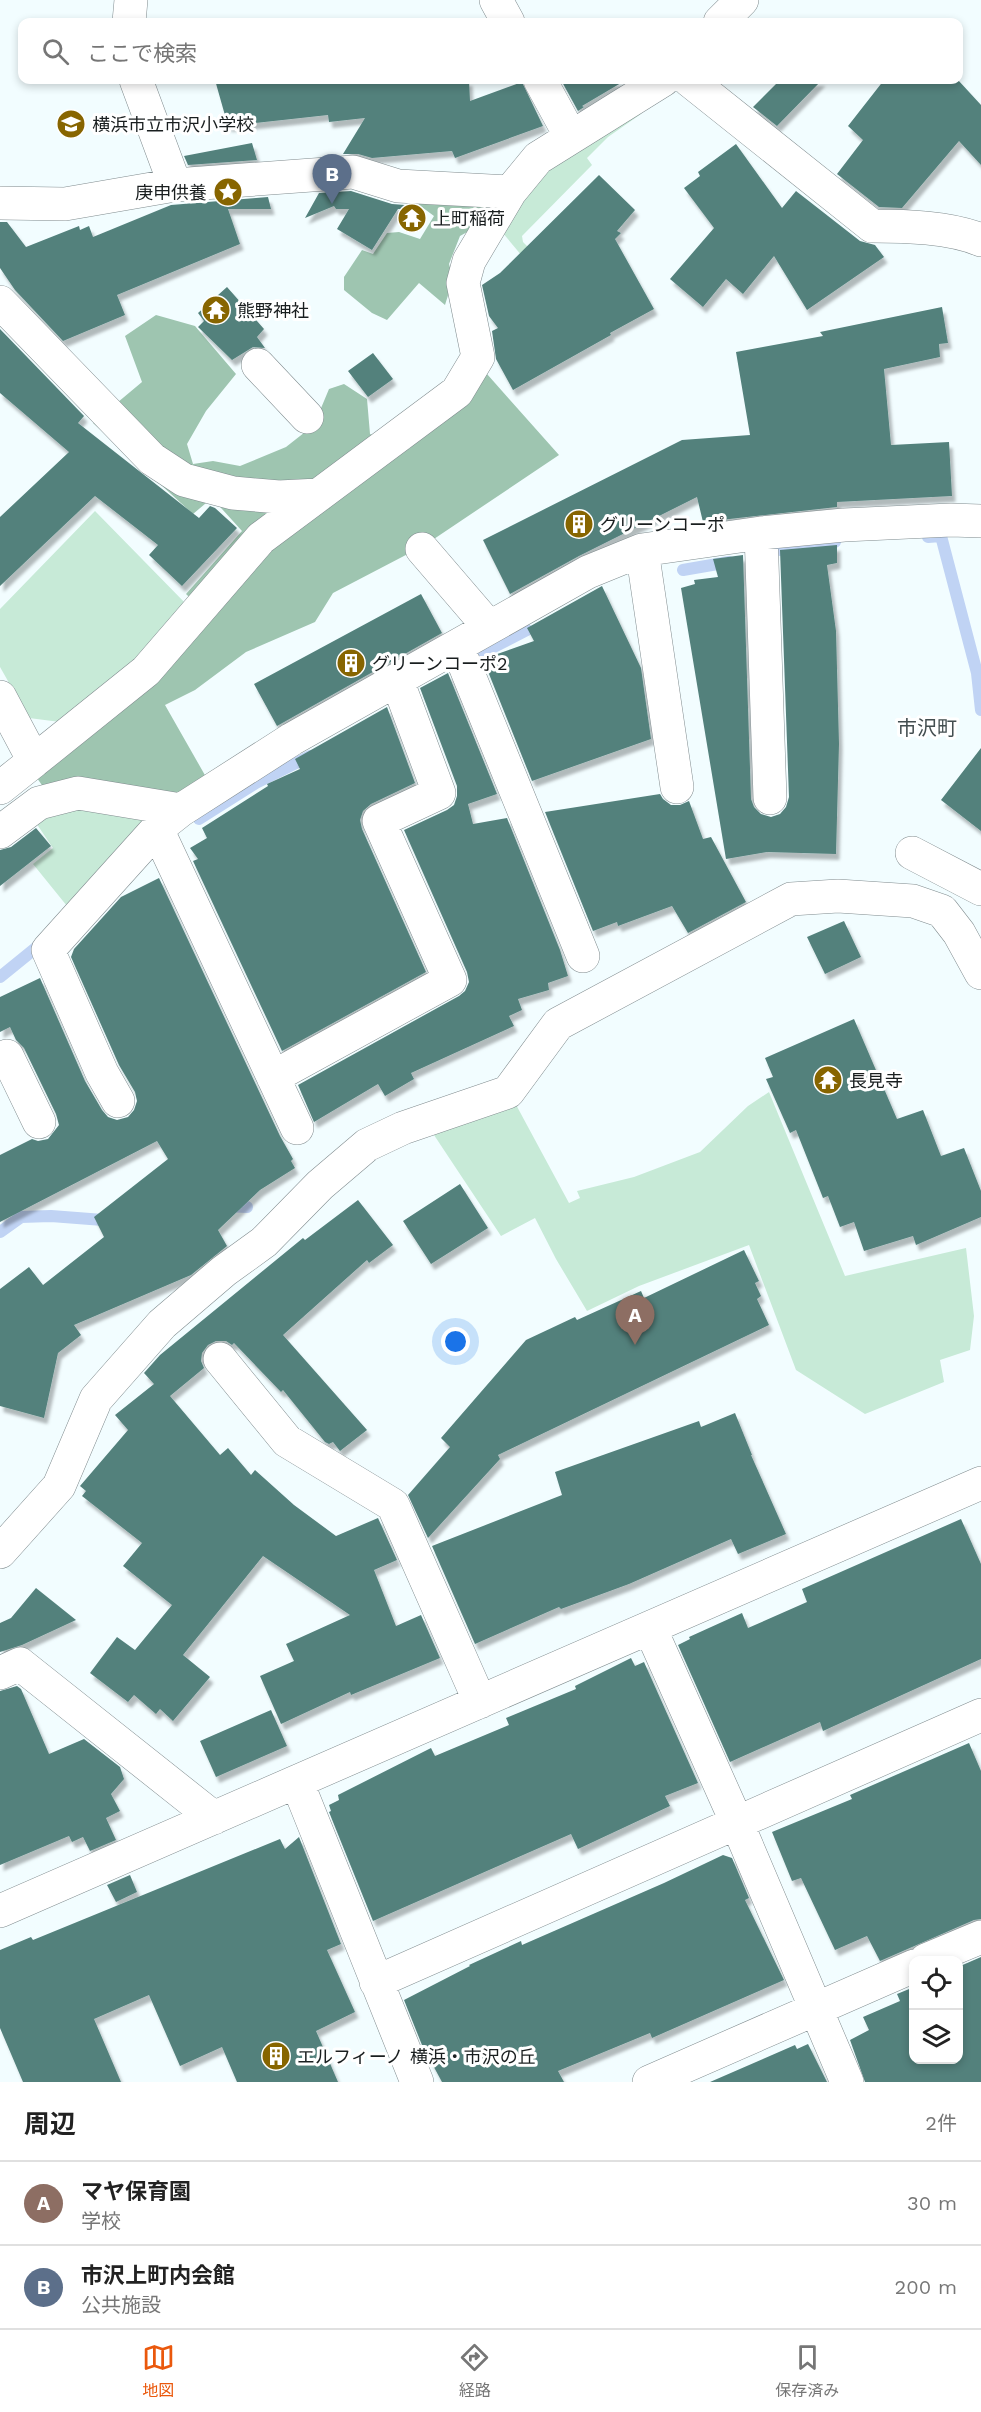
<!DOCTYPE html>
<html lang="ja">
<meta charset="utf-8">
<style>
:root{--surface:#fff;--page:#f2f2f2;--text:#222;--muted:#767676;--line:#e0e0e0;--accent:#ea580c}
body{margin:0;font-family:"Work Sans","Noto Sans JP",sans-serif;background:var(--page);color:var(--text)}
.controls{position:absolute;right:18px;bottom:18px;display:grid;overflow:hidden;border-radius:12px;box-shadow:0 3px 9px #0003}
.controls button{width:54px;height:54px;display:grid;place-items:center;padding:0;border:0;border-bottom:2px solid var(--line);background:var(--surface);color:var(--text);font:30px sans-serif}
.you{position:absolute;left:456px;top:1342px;width:21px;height:21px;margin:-15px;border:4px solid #fff;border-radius:50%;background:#1a73e8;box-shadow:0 0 0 9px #1a73e833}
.badge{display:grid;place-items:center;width:39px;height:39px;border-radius:50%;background:var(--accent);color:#fff;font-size:20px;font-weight:700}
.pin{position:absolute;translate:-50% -50px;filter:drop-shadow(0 2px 3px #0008)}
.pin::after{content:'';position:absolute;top:32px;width:21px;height:18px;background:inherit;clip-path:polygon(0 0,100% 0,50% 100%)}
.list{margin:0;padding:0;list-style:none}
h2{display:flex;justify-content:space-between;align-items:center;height:78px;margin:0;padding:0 24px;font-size:26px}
h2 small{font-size:20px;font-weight:400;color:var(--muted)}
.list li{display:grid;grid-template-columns:39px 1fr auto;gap:18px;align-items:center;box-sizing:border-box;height:84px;padding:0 24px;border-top:2px solid var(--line)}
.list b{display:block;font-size:22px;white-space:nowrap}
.list p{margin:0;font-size:20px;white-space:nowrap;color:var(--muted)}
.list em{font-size:20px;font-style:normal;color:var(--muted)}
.icon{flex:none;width:33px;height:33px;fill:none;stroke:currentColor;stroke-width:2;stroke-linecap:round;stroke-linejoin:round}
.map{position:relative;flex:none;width:981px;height:2082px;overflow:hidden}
.search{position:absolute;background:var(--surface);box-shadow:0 3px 9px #0003;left:18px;right:18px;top:18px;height:66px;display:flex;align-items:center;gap:15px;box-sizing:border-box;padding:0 21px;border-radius:12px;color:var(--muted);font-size:22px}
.sheet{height:246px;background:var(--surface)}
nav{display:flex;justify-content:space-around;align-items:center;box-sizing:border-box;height:84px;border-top:2px solid var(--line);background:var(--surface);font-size:16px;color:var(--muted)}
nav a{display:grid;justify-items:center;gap:3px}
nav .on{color:var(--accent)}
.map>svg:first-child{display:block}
</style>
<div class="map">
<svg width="981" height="2082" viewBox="0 0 981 2082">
<defs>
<filter id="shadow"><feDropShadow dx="3.5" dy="6" stdDeviation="1.5" flood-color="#0004"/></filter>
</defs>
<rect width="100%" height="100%" fill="#f2fdff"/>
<path fill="#c7ead7" d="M 643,105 L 641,114 L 608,137 L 587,158 L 592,165 L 522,236 L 523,242 L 547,266 L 537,274 L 502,232 L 524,185 Z
M 95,511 L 190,608 L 136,669 L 60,722 L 29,718 L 0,667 L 0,609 Z
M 68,806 L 152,817 L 67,906 L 33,864 L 53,848 L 34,820 Z
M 769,1092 L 845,1276 L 966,1248 L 974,1316 L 970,1350 L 940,1360 L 944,1382 L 865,1414 L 796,1370 L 749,1245 L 639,1286 L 587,1311 L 556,1259 L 535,1218 L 501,1236 L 432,1132 L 514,1101 L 569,1203 L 580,1198 L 577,1191 L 634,1177 L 700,1152 L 748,1106 Z"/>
<path fill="#9ec5b0" d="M 411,199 L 491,201 L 476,227 L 460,236 L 449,264 L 453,279 L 445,305 L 419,283 L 387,320 L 372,313 L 344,290 L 344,277 L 362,250 L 373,254 L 387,233 L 399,232 L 420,239 L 434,216 Z
M 156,315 L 195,326 L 236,374 L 206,411 L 187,444 L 193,464 L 213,461 L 240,466 L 286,447 L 314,425 L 329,389 L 344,384 L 367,399 L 370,434 L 409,449 L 487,374 L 559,455 L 425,545 L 333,593 L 315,622 L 246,652 L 195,690 L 165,705 L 210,784 L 169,804 L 48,794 L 37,778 L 207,614 L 186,594 L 242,531 L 212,498 L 193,514 L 93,423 L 142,382 L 125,336 Z"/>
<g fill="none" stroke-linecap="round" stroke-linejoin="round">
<path stroke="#c0d3f4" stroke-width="12" d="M 928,537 L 941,536 L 977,673 L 981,710
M 780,550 L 835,542
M 683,570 L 729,562
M 482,653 L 527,630
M 199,819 L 256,783 L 310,756
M 0,977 L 37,947
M 225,1206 L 247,1207
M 0,1232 L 21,1217 L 51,1216 L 103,1220 L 111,1219"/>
</g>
<path fill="#53817c" filter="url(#shadow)" d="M 215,80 L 469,80 L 470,101 L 522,82 L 543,126 L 455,158 L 452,151 L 372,158 L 358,154 L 343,154 L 365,118 L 329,122 L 328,115 L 228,126 Z
M 561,80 L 626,80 L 582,106 L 584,107 L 578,111 Z
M 780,80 L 822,80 L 777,126 L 753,107 Z
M 884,80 L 958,80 L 981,105 L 981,165 L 959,141 L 902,208 L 879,207 L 837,174 L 863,140 L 848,126 Z
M 252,143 L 257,160 L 188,165 L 184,156 Z
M 736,144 L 782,208 L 796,191 L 860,241 L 875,245 L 884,257 L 807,310 L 774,256 L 743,294 L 726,279 L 703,307 L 670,279 L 714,228 L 684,188 L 700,176 L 698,172 Z
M 599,175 L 635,210 L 617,231 L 621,233 L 615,239 L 654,309 L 610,333 L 611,335 L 513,390 L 496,359 L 492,331 L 498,328 L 489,316 L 482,285 L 500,273 Z
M 351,191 L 392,204 L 405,205 L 412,209 L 398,209 L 372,250 L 337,229 L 349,209 L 336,209 L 334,206 L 305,218 L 319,193 Z
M 268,197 L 271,209 L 228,209 L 240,244 L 117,295 L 125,315 L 63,341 L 15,290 L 0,268 L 0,222 L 7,222 L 26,247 L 79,226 L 80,230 L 89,226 L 93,237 L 171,205 Z
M 227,287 L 264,329 L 257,337 L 265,348 L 253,347 L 232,360 L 198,327 L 204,321 L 198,313 Z
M 942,307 L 948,343 L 939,344 L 940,357 L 884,369 L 891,445 L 949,442 L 952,496 L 837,502 L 837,507 L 703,522 L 697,497 L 579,556 L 510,594 L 483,540 L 682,440 L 750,435 L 736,352 L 823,336 L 820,332 Z
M 0,329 L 84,416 L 78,423 L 199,518 L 210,506 L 215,508 L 237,528 L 182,586 L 149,555 L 158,545 L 95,496 L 0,586 L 0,517 L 69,452 L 0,393 Z
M 373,353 L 393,379 L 368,397 L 348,371 Z
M 837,545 L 837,563 L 827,565 L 836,631 L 839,744 L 836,854 L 767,852 L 726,859 L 681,588 L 695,584 L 694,580 L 718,577 L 713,559 L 743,555 L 751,799 L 754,807 L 761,814 L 771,817 L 780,814 L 786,807 L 789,797 L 780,550 Z
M 602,586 L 641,668 L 651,739 L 532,781 L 483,659 L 534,641 L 527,628 Z
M 421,594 L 442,633 L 277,726 L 254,684 Z
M 448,673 L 497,794 L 468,804 L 473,824 L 507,818 L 560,950 L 568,976 L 548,983 L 549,990 L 518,999 L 522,1010 L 509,1016 L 514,1026 L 411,1073 L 414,1079 L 385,1096 L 378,1084 L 314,1122 L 298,1085 L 459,996 L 465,991 L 469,982 L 467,972 L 404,830 L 447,810 L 454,805 L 457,796 L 457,786 L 420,688 Z
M 387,707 L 415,783 L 371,804 L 363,811 L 360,820 L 362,829 L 426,972 L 282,1051 L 193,861 L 198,859 L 190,848 L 207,838 L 202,828 L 268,786 L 267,784 L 300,769 L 295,759 Z
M 981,748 L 981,831 L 941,800 Z
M 660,794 L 663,799 L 671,805 L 680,805 L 689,801 L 703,839 L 711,837 L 746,902 L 688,933 L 672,906 L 618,926 L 617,922 L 593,931 L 545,812 Z
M 36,828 L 51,846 L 0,886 L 0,850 L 11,847 Z
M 159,878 L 280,1136 L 293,1159 L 291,1161 L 295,1168 L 260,1190 L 218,1230 L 227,1246 L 191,1275 L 74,1325 L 81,1335 L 58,1353 L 44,1418 L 0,1406 L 0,1289 L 29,1267 L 43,1285 L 104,1237 L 94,1217 L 168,1159 L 157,1141 L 0,1222 L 0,1155 L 32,1139 L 38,1141 L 48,1139 L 59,1125 L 56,1114 L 24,1048 L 16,1040 L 10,1027 L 0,1032 L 0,997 L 40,978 L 85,1081 L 102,1110 L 108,1117 L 117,1120 L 128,1117 L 134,1110 L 137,1101 L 135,1092 L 119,1065 L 71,957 L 74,949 L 121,897 Z
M 844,921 L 861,957 L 825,974 L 807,937 Z
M 854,1019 L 897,1119 L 923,1110 L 941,1156 L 964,1148 L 981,1191 L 981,1217 L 916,1245 L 913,1236 L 864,1251 L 854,1222 L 840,1227 L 828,1196 L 823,1198 L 796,1130 L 790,1133 L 766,1079 L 773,1077 L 765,1058 Z
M 460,1184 L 488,1228 L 431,1264 L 403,1221 Z
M 358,1200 L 393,1245 L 369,1263 L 367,1260 L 283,1335 L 367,1430 L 340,1451 L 333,1442 L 329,1444 L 325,1442 L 283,1390 L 281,1392 L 234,1343 L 232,1345 L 226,1341 L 216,1341 L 208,1345 L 202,1353 L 201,1361 L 204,1368 L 170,1396 L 220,1455 L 228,1448 L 251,1475 L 255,1470 L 294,1505 L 336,1536 L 378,1518 L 397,1560 L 374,1570 L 396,1626 L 421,1615 L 440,1658 L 351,1695 L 350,1692 L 281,1724 L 260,1676 L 294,1661 L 286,1644 L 350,1615 L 263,1556 L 183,1655 L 210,1677 L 173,1721 L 160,1709 L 156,1714 L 134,1695 L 128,1702 L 90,1673 L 117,1637 L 135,1650 L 172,1605 L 123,1566 L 142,1543 L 82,1496 L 86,1491 L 80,1486 L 128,1430 L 115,1415 L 154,1384 L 144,1373 L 160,1355 L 303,1238 L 305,1240 Z
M 744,1250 L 759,1281 L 755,1283 L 761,1296 L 757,1299 L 769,1325 L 498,1455 L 500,1459 L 428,1538 L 408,1495 L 450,1447 L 441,1438 L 526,1340 L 575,1317 L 577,1320 L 641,1291 L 644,1298 Z
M 735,1413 L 752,1455 L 751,1455 L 786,1534 L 738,1554 L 731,1539 L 629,1584 L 561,1609 L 559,1607 L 475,1644 L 432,1546 L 562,1495 L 555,1472 L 699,1421 L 701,1427 Z
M 961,1519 L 981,1564 L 981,1659 L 823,1731 L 820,1722 L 730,1762 L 678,1645 L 690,1639 L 689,1637 L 742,1613 L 748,1628 L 807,1602 L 802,1589 Z
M 36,1588 L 76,1620 L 22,1645 L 0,1652 L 0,1623 L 11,1618 Z
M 631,1658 L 635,1666 L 644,1662 L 698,1783 L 665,1796 L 670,1806 L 578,1849 L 571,1834 L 373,1921 L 329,1812 L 331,1811 L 329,1805 L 339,1800 L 338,1795 L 431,1748 L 435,1756 L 509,1725 L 506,1718 L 576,1689 L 575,1686 Z
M 17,1686 L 21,1689 L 49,1754 L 84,1739 L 120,1767 L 124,1779 L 111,1794 L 120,1811 L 106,1818 L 116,1840 L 90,1851 L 83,1837 L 72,1842 L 69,1836 L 0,1865 L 0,1691 Z
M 271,1710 L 287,1746 L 216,1777 L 200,1741 Z
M 969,1743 L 981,1771 L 981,1919 L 974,1920 L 880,1961 L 867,1936 L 835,1950 L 801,1878 L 792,1881 L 772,1832 L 852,1799 L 850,1795 Z
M 299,1837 L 341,1944 L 327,1950 L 355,2012 L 316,2031 L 338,2082 L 237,2082 L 222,2047 L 180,2066 L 149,1995 L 94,2019 L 121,2082 L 23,2082 L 0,2028 L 0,1950 L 31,1937 L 33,1940 L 280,1839 L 285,1849 Z
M 723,1855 L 732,1858 L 749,1898 L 745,1900 L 784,1980 L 652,2038 L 650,2033 L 558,2071 L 564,2082 L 442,2082 L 422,2045 L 404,2000 L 470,1966 L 469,1965 L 521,1941 L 522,1945 L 664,1883 Z
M 130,1875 L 137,1892 L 116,1902 L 107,1885 Z
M 981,1957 L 981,2082 L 865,2082 L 850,2040 L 869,2030 L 863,2017 L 900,2001 L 897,1994 L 914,1987 L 914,2060 L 958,2060 L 958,1967 Z
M 808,2044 L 827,2082 L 710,2082 L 795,2045 L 797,2049 Z"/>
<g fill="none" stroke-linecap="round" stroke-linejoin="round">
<g stroke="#818c8f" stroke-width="34">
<path id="minor" d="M 496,0 L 508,22
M 129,22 L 131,0
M 720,22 L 742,0
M 136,80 L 175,185
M 540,80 L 571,137
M 689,80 L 872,226 C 905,226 950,227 981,240
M 0,203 L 65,204 L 175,185 L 353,172 L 398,186 L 510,192 L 538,158 L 663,80
M 0,302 L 152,459 L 184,480 L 233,493 L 279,497 L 319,495
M 258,365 L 307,417
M 761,533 L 770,798
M 422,549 L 489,627
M 642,550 L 677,787
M 457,646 L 583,956
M 0,697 L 34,761 L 0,788
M 34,761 L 146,671 L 261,538 L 457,392 L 478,357 L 463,283 L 469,261 L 510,192
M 157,829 L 297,1128
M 0,832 L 39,803 L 78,793 L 181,810
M 912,853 L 981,889
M 7,1056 L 39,1122
M 273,1077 L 450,980 L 379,821 L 439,793 L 397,680
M 118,1101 L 102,1073 L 48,950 L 157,829 L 181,810 L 292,739 L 588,572 L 642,550 L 761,533 L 844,525 L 951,520 L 981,521
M 220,1359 L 287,1441 L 393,1505 L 480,1702
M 0,1552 L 59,1486 L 96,1399 L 162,1324 L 224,1271 L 264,1242 L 320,1185 L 367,1145 L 403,1128 L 508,1092 L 558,1024 L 791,899 L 838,896 L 913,901 L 942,911 L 959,933 L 981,973
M 650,1628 L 737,1823 L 847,2082
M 0,1673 L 20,1664 L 214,1818
M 297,1782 L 417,2082
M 0,1911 L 981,1483
M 926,1960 L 981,1937
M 376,1982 L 981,1715
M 649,2082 L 914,1966"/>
</g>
<use href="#minor" stroke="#fff" stroke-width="33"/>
</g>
<defs>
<g id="school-disc" transform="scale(1.5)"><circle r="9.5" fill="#876500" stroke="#fff"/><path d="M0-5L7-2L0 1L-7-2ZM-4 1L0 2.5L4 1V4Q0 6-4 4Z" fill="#fff"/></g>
<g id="sight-disc" transform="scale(1.5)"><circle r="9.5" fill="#876500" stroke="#fff"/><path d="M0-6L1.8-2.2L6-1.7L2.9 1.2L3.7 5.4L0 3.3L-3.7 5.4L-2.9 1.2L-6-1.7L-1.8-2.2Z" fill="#fff"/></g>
<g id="temple-disc" transform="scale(1.5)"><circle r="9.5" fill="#876500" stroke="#fff"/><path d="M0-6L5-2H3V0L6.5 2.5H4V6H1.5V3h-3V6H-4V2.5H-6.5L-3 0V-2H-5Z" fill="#fff"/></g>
<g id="building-disc" transform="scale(1.5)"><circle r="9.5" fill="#876500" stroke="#fff"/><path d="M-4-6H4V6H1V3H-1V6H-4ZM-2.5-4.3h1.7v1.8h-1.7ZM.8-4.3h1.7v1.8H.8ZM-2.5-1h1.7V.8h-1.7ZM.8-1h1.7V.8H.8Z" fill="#fff"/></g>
</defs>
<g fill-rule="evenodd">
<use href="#school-disc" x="71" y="124"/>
<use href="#sight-disc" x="228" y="192"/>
<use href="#temple-disc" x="412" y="218"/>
<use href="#temple-disc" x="216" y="310"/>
<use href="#building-disc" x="579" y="524"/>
<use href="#building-disc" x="351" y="663"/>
<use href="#temple-disc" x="828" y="1080"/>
<use href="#building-disc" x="276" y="2056"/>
</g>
<g text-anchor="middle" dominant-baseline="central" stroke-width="6" stroke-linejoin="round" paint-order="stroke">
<g font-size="18" fill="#191e1f" stroke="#fff" text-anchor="start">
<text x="92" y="124">横浜市立市沢小学校</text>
<text x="207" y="192" text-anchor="end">庚申供養</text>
<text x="433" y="218">上町稲荷</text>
<text x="237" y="310">熊野神社</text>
<text x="600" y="524">グリーンコーポ</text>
<text x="372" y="663">グリーンコーポ2</text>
<text x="849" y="1080">長見寺</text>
<text x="297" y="2056">エルフィーノ 横浜・市沢の丘</text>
</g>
<g font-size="20" fill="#434e50" stroke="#fff">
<text x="927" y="728">市沢町</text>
</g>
</g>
</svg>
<div class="controls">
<button><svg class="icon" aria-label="locate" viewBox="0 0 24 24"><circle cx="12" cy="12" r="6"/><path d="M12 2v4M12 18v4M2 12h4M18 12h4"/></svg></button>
<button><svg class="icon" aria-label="layers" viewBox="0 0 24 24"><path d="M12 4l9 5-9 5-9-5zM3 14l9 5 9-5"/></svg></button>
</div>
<div class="you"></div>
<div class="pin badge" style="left:635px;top:1345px;background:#8d6e63">A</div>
<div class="pin badge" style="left:332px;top:204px;background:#5c6f8a">B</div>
<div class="search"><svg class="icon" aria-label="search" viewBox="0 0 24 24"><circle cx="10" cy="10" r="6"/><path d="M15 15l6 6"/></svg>ここで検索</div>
</div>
<section class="sheet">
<h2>周辺<small>2件</small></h2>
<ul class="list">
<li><span class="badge" style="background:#8d6e63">A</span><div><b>マヤ保育園</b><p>学校</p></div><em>30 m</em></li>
<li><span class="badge" style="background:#5c6f8a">B</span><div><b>市沢上町内会館</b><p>公共施設</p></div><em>200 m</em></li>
</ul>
</section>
<nav>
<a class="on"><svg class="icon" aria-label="map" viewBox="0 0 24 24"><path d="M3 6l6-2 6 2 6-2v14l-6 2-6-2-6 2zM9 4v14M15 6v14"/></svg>地図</a>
<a><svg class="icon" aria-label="directions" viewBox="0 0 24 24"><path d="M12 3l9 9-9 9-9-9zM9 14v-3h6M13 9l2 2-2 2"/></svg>経路</a>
<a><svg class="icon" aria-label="saved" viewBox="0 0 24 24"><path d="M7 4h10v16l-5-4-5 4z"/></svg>保存済み</a>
</nav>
